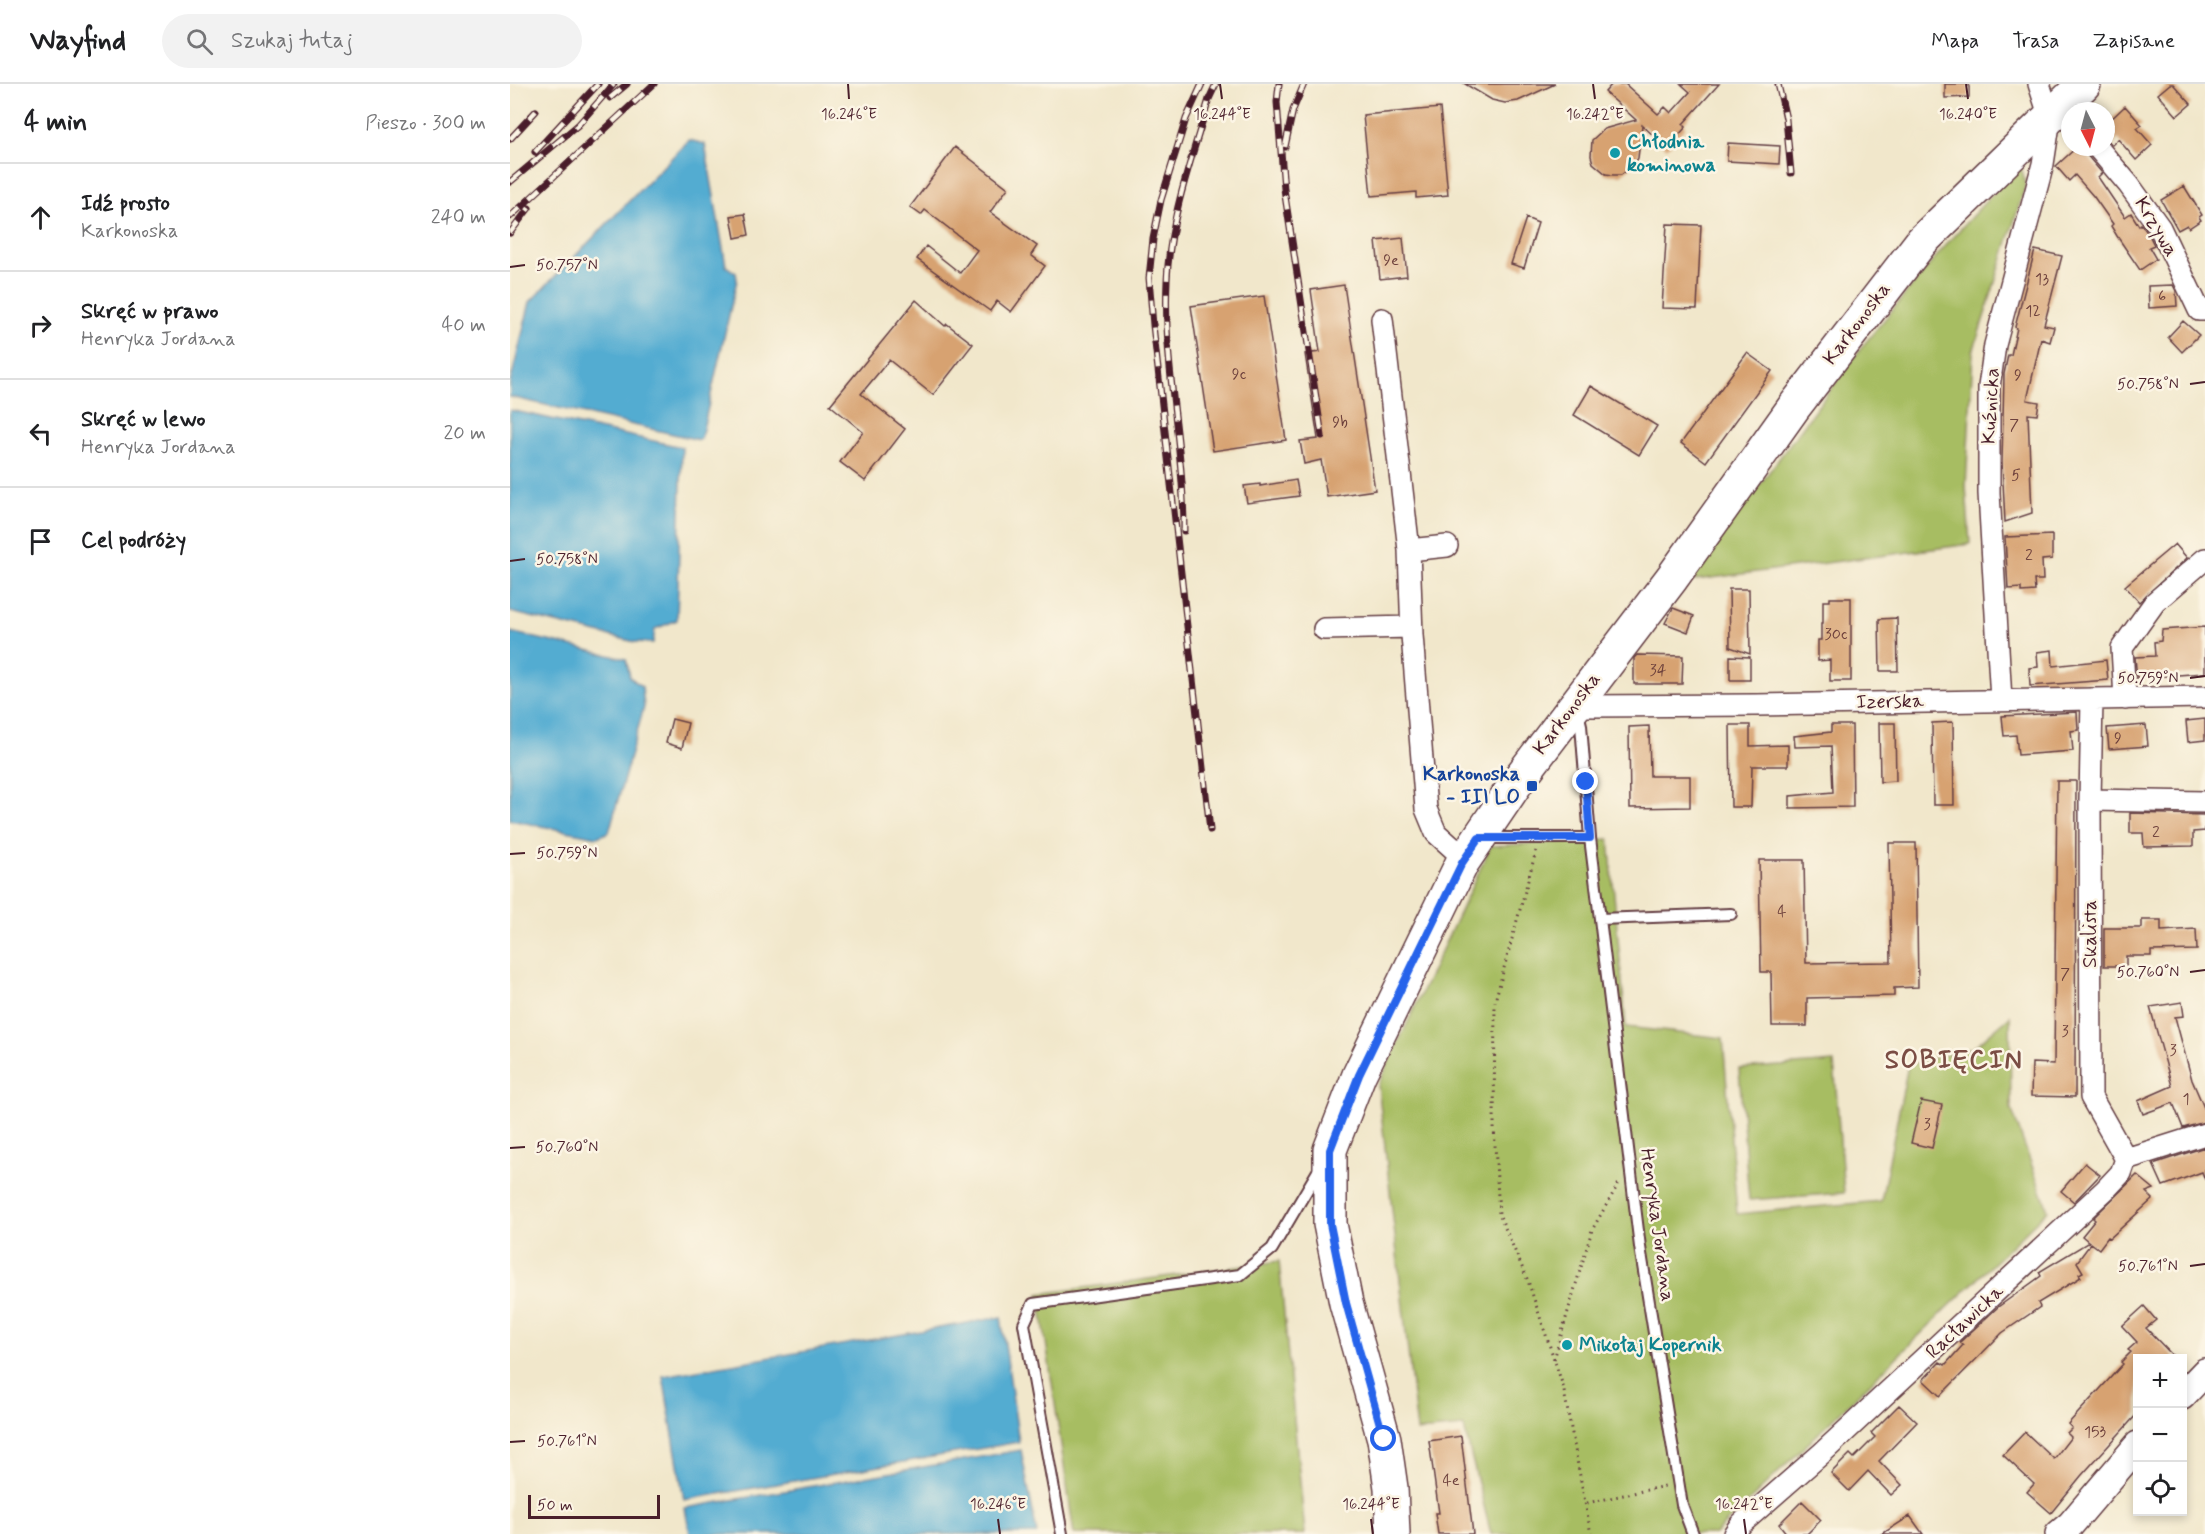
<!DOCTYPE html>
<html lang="pl">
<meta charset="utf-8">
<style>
:root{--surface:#fff;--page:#f2f2f2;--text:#202124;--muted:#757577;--line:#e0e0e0}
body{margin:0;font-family:Mynerve,sans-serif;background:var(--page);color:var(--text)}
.controls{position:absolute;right:18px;bottom:18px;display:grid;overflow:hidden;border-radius:0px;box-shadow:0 3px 9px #0003}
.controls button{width:54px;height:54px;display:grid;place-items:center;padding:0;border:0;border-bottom:2px solid var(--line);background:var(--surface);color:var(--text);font:30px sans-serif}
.compass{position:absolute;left:1551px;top:18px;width:54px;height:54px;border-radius:50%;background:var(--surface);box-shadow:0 3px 9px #0003;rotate:174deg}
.scale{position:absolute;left:18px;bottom:15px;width:132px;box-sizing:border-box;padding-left:6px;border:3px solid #4a1f2b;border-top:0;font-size:16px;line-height:21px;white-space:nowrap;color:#4a1f2b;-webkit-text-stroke:4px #fcf5e5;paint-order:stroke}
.stop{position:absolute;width:18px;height:18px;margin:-14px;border:4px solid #2563eb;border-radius:50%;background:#fff}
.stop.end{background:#2563eb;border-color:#fff;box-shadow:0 2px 6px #0008}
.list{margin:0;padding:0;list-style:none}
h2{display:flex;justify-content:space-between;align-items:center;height:78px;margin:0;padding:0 24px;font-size:26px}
h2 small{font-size:20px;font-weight:400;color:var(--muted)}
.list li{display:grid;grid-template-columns:39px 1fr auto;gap:18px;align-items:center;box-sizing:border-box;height:108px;padding:0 24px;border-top:2px solid var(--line)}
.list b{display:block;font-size:22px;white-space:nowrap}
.list p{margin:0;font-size:20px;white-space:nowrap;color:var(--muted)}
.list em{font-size:20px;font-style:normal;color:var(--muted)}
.icon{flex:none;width:33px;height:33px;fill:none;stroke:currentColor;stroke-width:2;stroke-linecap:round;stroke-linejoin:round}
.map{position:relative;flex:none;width:1695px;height:1450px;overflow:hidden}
header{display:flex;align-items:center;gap:36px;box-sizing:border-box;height:84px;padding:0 30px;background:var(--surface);border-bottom:2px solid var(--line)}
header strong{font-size:28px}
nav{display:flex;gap:33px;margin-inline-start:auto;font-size:21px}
.search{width:420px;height:54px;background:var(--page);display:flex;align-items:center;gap:15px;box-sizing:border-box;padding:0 21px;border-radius:33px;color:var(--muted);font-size:22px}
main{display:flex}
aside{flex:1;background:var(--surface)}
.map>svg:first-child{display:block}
</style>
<header>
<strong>Wayfind</strong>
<div class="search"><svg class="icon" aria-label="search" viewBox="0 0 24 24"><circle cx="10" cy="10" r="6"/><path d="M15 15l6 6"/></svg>Szukaj tutaj</div>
<nav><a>Mapa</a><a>Trasa</a><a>Zapisane</a></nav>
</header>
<main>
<aside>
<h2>4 min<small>Pieszo · 300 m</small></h2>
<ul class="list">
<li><svg class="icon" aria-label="ahead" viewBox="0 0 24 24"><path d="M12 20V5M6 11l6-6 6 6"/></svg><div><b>Idź prosto</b><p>Karkonoska</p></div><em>240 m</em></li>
<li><svg class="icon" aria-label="right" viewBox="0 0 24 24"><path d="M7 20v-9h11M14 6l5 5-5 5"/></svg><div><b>Skręć w prawo</b><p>Henryka Jordana</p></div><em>40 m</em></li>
<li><svg class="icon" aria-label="left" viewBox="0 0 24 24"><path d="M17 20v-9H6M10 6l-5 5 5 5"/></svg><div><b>Skręć w lewo</b><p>Henryka Jordana</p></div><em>20 m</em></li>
<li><svg class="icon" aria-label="arrive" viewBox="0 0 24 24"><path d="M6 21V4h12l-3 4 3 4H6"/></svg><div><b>Cel podróży</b></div></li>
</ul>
</aside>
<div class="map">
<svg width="1695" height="1450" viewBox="0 0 1695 1450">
<rect width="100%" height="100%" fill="#fcf5e5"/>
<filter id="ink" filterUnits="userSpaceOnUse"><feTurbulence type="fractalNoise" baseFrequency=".0167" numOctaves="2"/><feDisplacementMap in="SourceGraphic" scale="12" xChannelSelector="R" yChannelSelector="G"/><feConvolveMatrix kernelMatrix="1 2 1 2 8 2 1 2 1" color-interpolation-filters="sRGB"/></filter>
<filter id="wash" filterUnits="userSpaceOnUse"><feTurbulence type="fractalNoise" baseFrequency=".008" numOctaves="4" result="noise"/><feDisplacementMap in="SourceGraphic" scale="24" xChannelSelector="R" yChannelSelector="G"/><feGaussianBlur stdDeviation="1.35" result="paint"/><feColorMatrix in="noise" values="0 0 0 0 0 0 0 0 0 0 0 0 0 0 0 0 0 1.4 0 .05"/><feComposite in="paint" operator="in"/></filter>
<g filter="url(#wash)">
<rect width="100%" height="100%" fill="#f1e7cb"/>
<path fill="#a7bd62" stroke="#786e46" stroke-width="1.5" d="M 1510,80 L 1516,100 L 1463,268 L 1456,402 L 1460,460 L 1178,497 L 1355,259 L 1441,155 Z
M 1099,755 L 1116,943 L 1213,954 L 1227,1130 L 1371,1117 L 1398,981 L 1463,964 L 1500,932 L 1501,1024 L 1538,1126 L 1205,1450 L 981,1450 L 954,1343 L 907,1347 L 868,1001 L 981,762 Z
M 1324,978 L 1334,1109 L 1239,1116 L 1229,985 Z
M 769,1177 L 795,1450 L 564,1450 L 529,1210 Z"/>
<path fill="#53acd1" stroke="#4e667e" stroke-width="1.5" d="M 179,56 L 195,60 L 216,182 L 226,189 L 227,196 L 191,354 L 189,356 L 0,313 L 0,300 L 20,218 Z
M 0,326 L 172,363 L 167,536 L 145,545 L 143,559 L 125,558 L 0,528 Z
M 0,548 L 116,575 L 120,593 L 132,603 L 134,623 L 99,748 L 87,753 L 0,736 Z
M 491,1233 L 509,1358 L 174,1416 L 153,1292 Z
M 511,1366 L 527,1450 L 180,1450 L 175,1424 Z"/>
<g id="blocks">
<path fill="#d7a271" d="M 955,0 L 1045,0 L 1008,17 L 995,19 L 982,16 Z
M 1102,0 L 1115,0 L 1148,30 L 1155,23 L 1161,29 L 1180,8 L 1171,0 L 1209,0 L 1173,40 L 1176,43 L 1157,64 L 1132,41 L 1128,74 L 1124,81 L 1111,91 L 1103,91 L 1096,90 L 1083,79 L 1081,72 L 1082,56 L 1094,45 L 1126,36 L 1095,8 Z
M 1435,0 L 1459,0 L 1459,13 L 1435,14 Z
M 1660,0 L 1663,0 L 1681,20 L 1667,32 L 1648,10 Z
M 1615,22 L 1632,41 L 1627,44 L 1642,61 L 1626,76 L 1608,55 L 1602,61 L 1596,54 L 1596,40 Z
M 930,24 L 938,111 L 906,114 L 906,108 L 861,112 L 853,31 Z
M 1218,59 L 1270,62 L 1269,80 L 1217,77 Z
M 445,63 L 498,104 L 480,128 L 527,162 L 521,171 L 535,182 L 501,228 L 487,217 L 480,227 L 407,175 L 416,162 L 450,189 L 467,166 L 415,126 L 411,131 L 400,123 Z
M 1567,63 L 1570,63 L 1592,89 L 1588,93 L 1615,133 L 1621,129 L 1629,142 L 1631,140 L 1639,151 L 1644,161 L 1639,163 L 1646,175 L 1630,186 L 1607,152 L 1601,142 L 1603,140 L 1584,113 L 1565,91 L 1559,97 L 1546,82 Z
M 1674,102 L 1692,131 L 1689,133 L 1691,136 L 1679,144 L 1677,141 L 1668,146 L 1651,116 Z
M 235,130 L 239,151 L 225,154 L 221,132 Z
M 1016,134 L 1028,139 L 1014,184 L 1001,180 Z
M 1157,140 L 1191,141 L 1187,225 L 1152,224 Z
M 893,154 L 897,192 L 870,195 L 866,157 Z
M 1525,166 L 1552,172 L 1534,241 L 1544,243 L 1540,258 L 1531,255 L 1517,316 L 1529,318 L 1527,331 L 1518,330 L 1522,429 L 1495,438 L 1492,378 L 1494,290 L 1498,271 L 1501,271 L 1507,244 L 1505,243 Z
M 834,201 L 865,406 L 817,413 L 811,376 L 794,380 L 790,357 L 808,355 L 795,270 L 810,268 L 801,206 Z
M 1663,201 L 1666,207 L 1667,222 L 1639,224 L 1638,202 Z
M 754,212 L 776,356 L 703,367 L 681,222 Z
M 406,216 L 435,242 L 437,240 L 463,260 L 423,311 L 379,276 L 351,310 L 395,345 L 355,397 L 330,378 L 353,348 L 320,321 Z
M 1673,237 L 1689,251 L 1672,268 L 1658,253 Z
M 1237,269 L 1262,287 L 1196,378 L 1171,359 Z
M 1081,302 L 1147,342 L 1129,371 L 1064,331 Z
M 786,396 L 789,412 L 737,419 L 734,402 L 750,400 L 750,402 Z
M 1542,451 L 1542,475 L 1532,476 L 1533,496 L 1524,496 L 1525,507 L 1511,508 L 1511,504 L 1498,505 L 1495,453 Z
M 1665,460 L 1677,474 L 1629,518 L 1615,502 Z
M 1219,505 L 1239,505 L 1240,570 L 1220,563 Z
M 1320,514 L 1341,514 L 1341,597 L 1320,597 L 1320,576 L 1308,577 L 1308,556 L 1311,556 L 1311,539 L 1313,539 L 1313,517 L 1320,517 Z
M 1163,524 L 1184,532 L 1178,548 L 1155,539 Z
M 1387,534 L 1388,587 L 1370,587 L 1369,535 Z
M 1695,543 L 1695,589 L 1627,594 L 1625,573 L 1645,572 L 1644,558 L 1651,557 L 1652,546 Z
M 1542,566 L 1543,582 L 1596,576 L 1598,596 L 1520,602 L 1519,584 L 1528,583 L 1527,568 Z
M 1127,571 L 1173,572 L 1172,600 L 1124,600 L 1124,574 Z
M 1220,572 L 1240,573 L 1240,596 L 1220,596 Z
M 1567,628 L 1568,646 L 1561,647 L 1563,667 L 1508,671 L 1506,651 L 1494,652 L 1492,632 Z
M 162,635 L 178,639 L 172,664 L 156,659 Z
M 1695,635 L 1695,656 L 1678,658 L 1676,637 Z
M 1443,638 L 1444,721 L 1423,721 L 1422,639 Z
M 1369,639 L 1385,639 L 1386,697 L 1370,698 Z
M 1220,641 L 1240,641 L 1240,662 L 1278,661 L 1278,682 L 1242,682 L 1241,723 L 1221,723 Z
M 1321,641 L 1342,641 L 1343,723 L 1280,724 L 1280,712 L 1323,708 L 1321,662 L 1285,663 L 1284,652 L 1321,648 Z
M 1636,641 L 1638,662 L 1599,665 L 1597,644 Z
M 1139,642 L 1140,692 L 1180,692 L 1180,723 L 1120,724 L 1119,643 Z
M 1547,697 L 1566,697 L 1565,1013 L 1521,1012 L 1522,979 L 1544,980 Z
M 1620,729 L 1695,731 L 1695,747 L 1683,748 L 1683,762 L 1634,763 L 1633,749 L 1620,749 Z
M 1379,759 L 1406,759 L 1408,903 L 1384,904 L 1384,912 L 1297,914 L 1297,942 L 1262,942 L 1261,888 L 1251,888 L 1249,776 L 1294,776 L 1296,879 L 1381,878 Z
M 1632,836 L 1651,836 L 1651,847 L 1686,845 L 1687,866 L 1641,867 L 1641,872 L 1616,872 L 1616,882 L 1594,882 L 1594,844 L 1632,844 Z
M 1672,918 L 1674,932 L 1665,933 L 1682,996 L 1695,1026 L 1695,1038 L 1673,1044 L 1663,1019 L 1633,1030 L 1628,1017 L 1662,1002 L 1640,923 Z
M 1411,1017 L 1432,1021 L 1422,1064 L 1401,1059 Z
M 1695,1063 L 1695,1096 L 1692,1088 L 1653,1102 L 1643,1080 Z
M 1575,1079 L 1590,1091 L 1564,1118 L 1551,1107 Z
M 1627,1091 L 1644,1105 L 1636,1108 L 1643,1115 L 1600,1154 L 1598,1153 L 1589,1165 L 1581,1159 L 1567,1178 L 1573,1188 L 1569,1190 L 1571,1193 L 1528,1219 L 1530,1223 L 1492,1249 L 1430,1312 L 1413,1296 L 1430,1278 L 1435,1281 L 1453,1261 L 1450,1258 L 1488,1223 L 1531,1192 L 1529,1188 L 1579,1158 L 1572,1152 L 1585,1136 L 1583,1134 Z
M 1634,1222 L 1646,1236 L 1636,1244 L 1666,1275 L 1628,1275 L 1628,1329 L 1571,1392 L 1541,1429 L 1517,1408 L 1524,1400 L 1493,1371 L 1515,1348 L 1544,1375 L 1561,1353 L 1557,1349 L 1562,1344 L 1558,1340 L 1613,1280 L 1611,1278 L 1621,1268 L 1618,1266 L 1627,1258 L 1612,1242 Z
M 1389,1321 L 1407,1338 L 1369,1377 L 1392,1401 L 1381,1411 L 1358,1387 L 1339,1407 L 1321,1389 L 1340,1370 L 1344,1374 L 1365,1353 L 1361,1349 Z
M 951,1352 L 963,1450 L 928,1450 L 925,1429 L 929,1429 L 919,1357 Z
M 1292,1417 L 1311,1436 L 1297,1450 L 1277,1450 L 1269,1440 Z
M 1400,1432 L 1413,1450 L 1372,1450 Z"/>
</g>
</g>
<g filter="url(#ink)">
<use href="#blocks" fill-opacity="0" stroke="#633d43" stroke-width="1.5"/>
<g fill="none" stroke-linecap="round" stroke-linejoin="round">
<g stroke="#633d43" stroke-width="14">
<path id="service" d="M 977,754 L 1080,754 L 1071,641 L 1068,628
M 1080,754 L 1090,835 L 1221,830
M 1090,835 L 1130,1163 L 1172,1421 L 1183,1450
M 552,1450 L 514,1240 L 523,1220 L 730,1191 L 762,1165 L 811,1082"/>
</g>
<g stroke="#633d43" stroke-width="24">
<path id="minor" d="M 1587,63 L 1619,101 L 1650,144 L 1689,226 L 1695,226
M 872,235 L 899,466 L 902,551 L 916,725 L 926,749 L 955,775
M 899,466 L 937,462
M 814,545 L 901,543
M 1582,615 L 1580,716 L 1581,1013 L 1616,1075
M 1615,615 L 1612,564 L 1645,518 L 1695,475
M 1491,616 L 1479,409 L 1479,303 L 1485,261 L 1533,80 L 1540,34 L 1529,0
M 1066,618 L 1076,622 L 1246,621 L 1695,613
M 1580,716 L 1695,718
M 1224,1450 L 1231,1440 L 1311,1370 L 1595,1106 L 1611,1089 L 1616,1075 L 1695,1050"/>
</g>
<g stroke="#633d43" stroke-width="30">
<path id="tertiary" d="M 1672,1312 L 1695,1288
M 1549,1450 L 1561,1440 L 1628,1361"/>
</g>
<g stroke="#633d43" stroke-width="36">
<path id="primary" d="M 883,1450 L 881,1404 L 874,1355 L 836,1219 L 820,1140 L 820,1066 L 849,991 L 952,779 L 1009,695 L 1162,494 L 1284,323 L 1412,157 L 1574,0"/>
</g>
<path stroke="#633d43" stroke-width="3" stroke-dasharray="1.5 4.5" stroke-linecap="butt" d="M 1026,767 L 985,917 L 984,1043 L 989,1130 L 1018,1197 L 1053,1302 L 1081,1450
M 1044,1275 L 1082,1146 L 1109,1099
M 1077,1419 L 1155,1402"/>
<use href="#service" stroke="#fff" stroke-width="10"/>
<use href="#minor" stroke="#fff" stroke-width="21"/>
<use href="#tertiary" stroke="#fff" stroke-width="27"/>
<use href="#primary" stroke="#fff" stroke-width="33"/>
<g stroke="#4a1f2b" stroke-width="7">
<path id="rail" d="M 692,0 L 676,35 L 651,116 L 643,155 L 639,194 L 643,241 L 700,746
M 769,0 L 767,18 L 774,105 L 812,352
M 1268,0 L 1276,35 L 1281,89
M 100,14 L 117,0
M 0,55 L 26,27
M 775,63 L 783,26 L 794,0
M 25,68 L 88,0
M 0,98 L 68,41 L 104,0
M 0,133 L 144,0
M 0,149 L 19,124
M 674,447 C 674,363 653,281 657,197 C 659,136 682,74 699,15 L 706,0"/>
</g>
<use href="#rail" stroke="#fcf5e5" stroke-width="4.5" stroke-dasharray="14" stroke-linecap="butt"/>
</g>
</g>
<g fill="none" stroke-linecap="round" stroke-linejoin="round" filter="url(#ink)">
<path stroke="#2563eb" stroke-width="8" d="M 874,1355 L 836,1219 L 820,1140 L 820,1066 L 849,991 L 952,779 L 969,754 L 1080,754 L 1076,698"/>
</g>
<path fill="none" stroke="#4a1f2b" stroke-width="2" d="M 338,0 L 339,15M 710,0 L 712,15M 1083,0 L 1085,15M 1456,0 L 1458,15M 0,183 L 15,181M 1680,300 L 1695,298M 0,477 L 15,475M 1680,594 L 1695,592M 0,770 L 15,769M 1680,888 L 1695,886M 0,1064 L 15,1063M 1680,1182 L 1695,1180M 0,1358 L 15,1357M 488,1435 L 490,1450M 861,1435 L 863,1450M 1234,1435 L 1236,1450"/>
<g fill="#0f9aa8" stroke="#fcf5e5" stroke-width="2">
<circle cx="1105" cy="69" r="6"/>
<circle cx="1057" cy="1261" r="6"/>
</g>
<rect fill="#1a4fb4" stroke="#fcf5e5" stroke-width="2" x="1016" y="696" width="12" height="12" rx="3"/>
<g text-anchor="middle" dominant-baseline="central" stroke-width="5" stroke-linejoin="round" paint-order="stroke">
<g font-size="16" fill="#6d403c">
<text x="881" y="176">9e</text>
<text x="1532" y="195">13</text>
<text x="1652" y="212">6</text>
<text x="1523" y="227">12</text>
<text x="729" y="290">9c</text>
<text x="1508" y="291">9</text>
<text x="830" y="338">9b</text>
<text x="1504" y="341">7</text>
<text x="1506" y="391">5</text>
<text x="1519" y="471">2</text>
<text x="1326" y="550">30c</text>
<text x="1148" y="586">34</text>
<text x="1608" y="654">9</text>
<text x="1646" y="748">2</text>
<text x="1272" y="827">4</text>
<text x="1555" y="890">7</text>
<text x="1555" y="947">3</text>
<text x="1663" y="966">3</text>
<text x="1676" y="1015">1</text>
<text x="1417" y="1040">3</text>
<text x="1585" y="1348">153</text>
<text x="941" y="1396">4e</text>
</g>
<g font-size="20" font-weight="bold" fill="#0d838f" stroke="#fcf5e5" text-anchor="start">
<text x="1117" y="58">Chłodnia<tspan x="1117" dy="23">kominowa</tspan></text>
<text x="1069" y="1261">Mikołaj Kopernik</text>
</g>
<g font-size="20" fill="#4a1f2b" stroke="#fcf5e5">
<text transform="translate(1646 143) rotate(59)">Krzywa</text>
<text transform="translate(1347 240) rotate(-53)">Karkonoska</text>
<text transform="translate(1481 322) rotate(-87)">Kuźnicka</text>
<text transform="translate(1380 618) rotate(-1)">Izerska</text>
<text transform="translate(1057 630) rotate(-53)">Karkonoska</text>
<text transform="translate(1580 850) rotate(-90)">Skalista</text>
<text transform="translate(1147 1141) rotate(82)">Henryka Jordana</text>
<text transform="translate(1455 1238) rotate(-43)">Racławicka</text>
</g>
<g font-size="20" font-weight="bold" fill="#164399" stroke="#fcf5e5" text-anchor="end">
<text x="1010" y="690">Karkonoska<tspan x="1010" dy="23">- III LO</tspan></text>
</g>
<g font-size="26" font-weight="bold" letter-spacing="1.5" fill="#7b4d44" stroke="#fcf5e5">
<text x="1444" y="977">SOBIĘCIN</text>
</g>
</g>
<g font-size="15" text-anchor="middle" fill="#4a1f2b" stroke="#fcf5e5" stroke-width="5" stroke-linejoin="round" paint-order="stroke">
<text x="339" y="35">16.246°E</text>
<text x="712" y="35">16.244°E</text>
<text x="1085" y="35">16.242°E</text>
<text x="1458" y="35">16.240°E</text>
<text x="57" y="186">50.757°N</text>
<text x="1638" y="305">50.758°N</text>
<text x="57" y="480">50.758°N</text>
<text x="1638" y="599">50.759°N</text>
<text x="57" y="774">50.759°N</text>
<text x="1638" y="893">50.760°N</text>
<text x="57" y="1068">50.760°N</text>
<text x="1638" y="1187">50.761°N</text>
<text x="57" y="1362">50.761°N</text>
<text x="488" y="1425">16.246°E</text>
<text x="861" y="1425">16.244°E</text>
<text x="1234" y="1425">16.242°E</text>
</g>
</svg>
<div class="controls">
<button>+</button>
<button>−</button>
<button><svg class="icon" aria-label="locate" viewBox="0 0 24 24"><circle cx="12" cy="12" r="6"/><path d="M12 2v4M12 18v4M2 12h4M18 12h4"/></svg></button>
</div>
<svg class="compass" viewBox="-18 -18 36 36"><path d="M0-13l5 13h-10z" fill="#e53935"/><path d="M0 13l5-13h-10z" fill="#757577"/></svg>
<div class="scale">50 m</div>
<div class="stop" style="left:874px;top:1355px"></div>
<div class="stop end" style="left:1076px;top:698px"></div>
</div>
</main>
